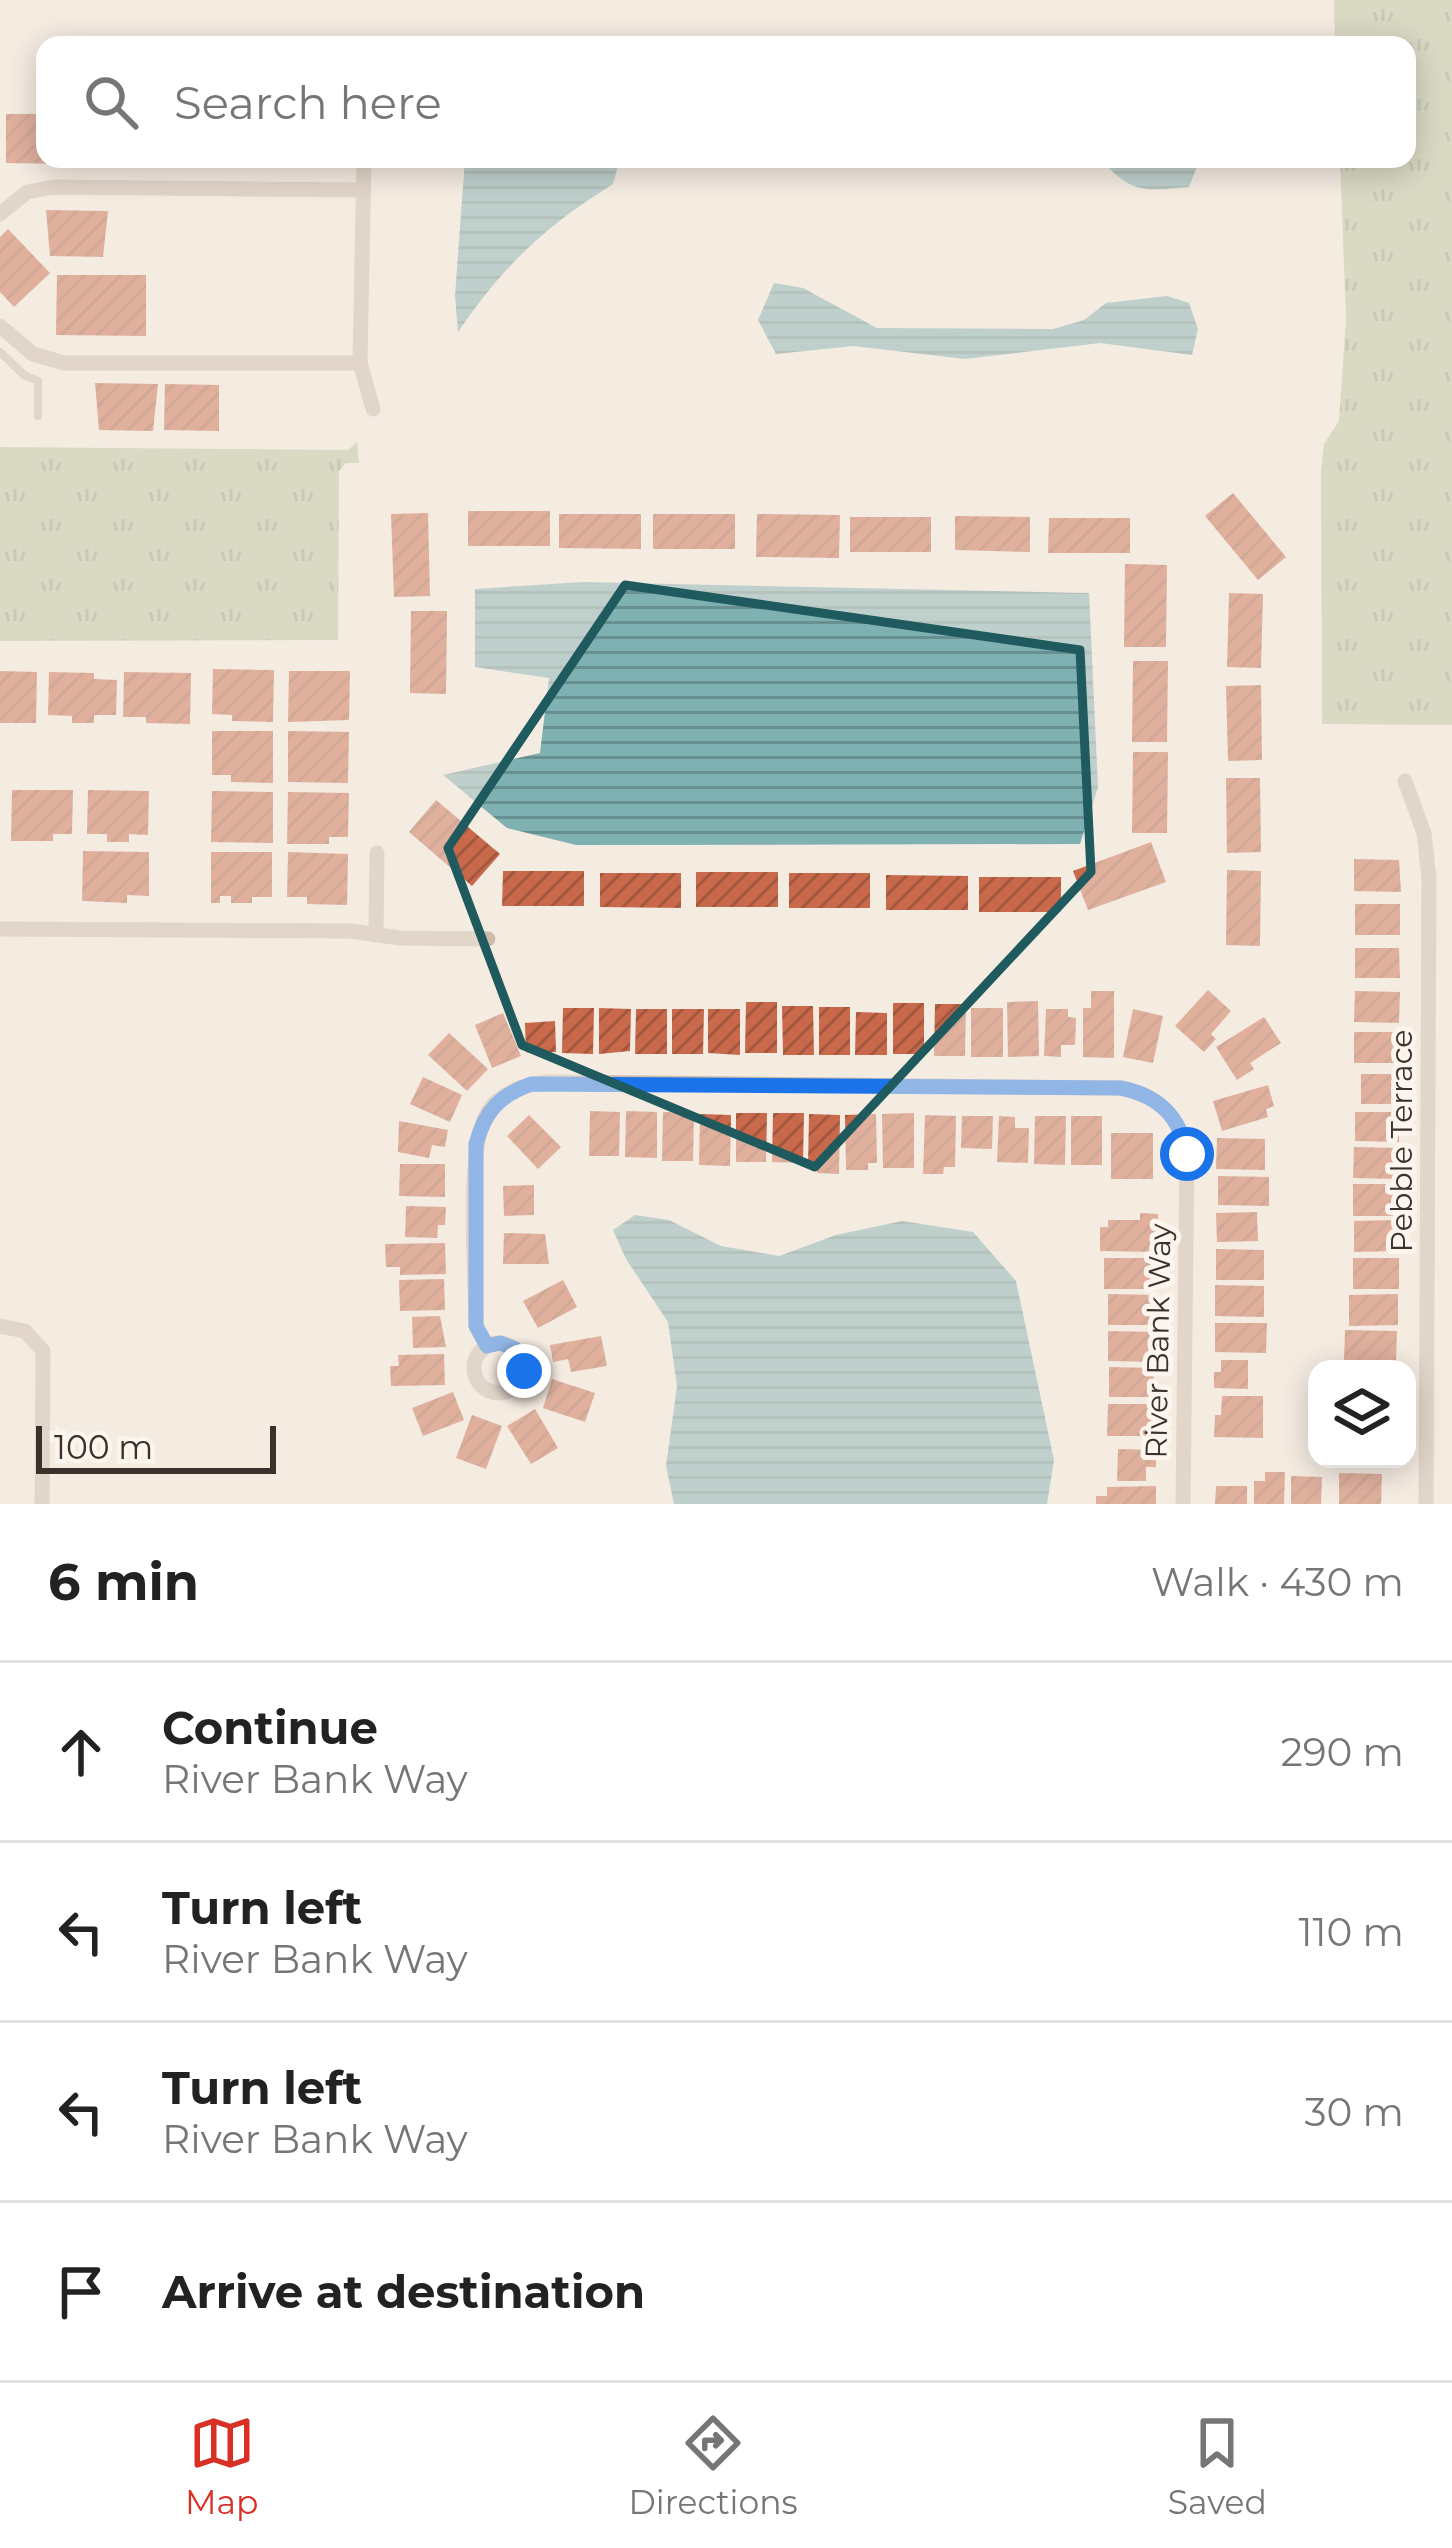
<!DOCTYPE html>
<meta charset="utf-8">
<style>
:root{--surface:#fff;--page:#f6f6f6;--text:#222;--muted:#767676;--line:#e0e0e0;--accent:#d93025}
body{margin:0;font-family:Montserrat,sans-serif;background:var(--page);color:var(--text)}
.controls{position:absolute;right:36px;bottom:36px;display:grid;overflow:hidden;border-radius:24px;box-shadow:0 6px 30px #0003}
.controls button{width:108px;height:108px;display:grid;place-items:center;padding:0;border:0;border-bottom:3px solid var(--line);background:var(--surface);color:var(--text);font:60px sans-serif}
.scale{position:absolute;left:36px;bottom:30px;width:240px;box-sizing:border-box;padding-left:12px;border:6px solid #3b302b;border-top:0;font-size:33px;line-height:42px;white-space:nowrap;color:#3b302b;-webkit-text-stroke:9px #fbf5ee;paint-order:stroke}
.stop{position:absolute;width:36px;height:36px;margin:-27px;border:9px solid #1a73e8;border-radius:50%;background:#fff}
.stop.end{background:#1a73e8;border-color:#fff;box-shadow:0 3px 12px #0008}
.list{margin:0;padding:0;list-style:none}
h2{display:flex;justify-content:space-between;align-items:center;height:156px;margin:0;padding:0 48px;font-size:51px}
h2 small{font-size:39px;font-weight:400;color:var(--muted)}
.list li{display:grid;grid-template-columns:78px 1fr auto;gap:36px;align-items:center;box-sizing:border-box;height:180px;padding:0 48px;border-top:3px solid var(--line)}
.list b{display:block;font-size:45px;white-space:nowrap}
.list p{margin:0;font-size:39px;white-space:nowrap;color:var(--muted)}
.list em{font-size:39px;font-style:normal;color:var(--muted)}
.icon{flex:none;width:66px;height:66px;fill:none;stroke:currentColor;stroke-width:2;stroke-linecap:round;stroke-linejoin:round}
.map{position:relative;flex:none;width:1452px;height:1504px;overflow:hidden}
.search{position:absolute;background:var(--surface);box-shadow:0 6px 30px #0003;left:36px;right:36px;top:36px;height:132px;display:flex;align-items:center;gap:30px;box-sizing:border-box;padding:0 42px;border-radius:24px;color:var(--muted);font-size:45px}
.sheet{height:876px;background:var(--surface)}
nav{display:flex;justify-content:space-around;align-items:center;box-sizing:border-box;height:168px;border-top:3px solid var(--line);background:var(--surface);font-size:33px;color:var(--muted)}
nav a{display:grid;justify-items:center;gap:6px}
nav .on{color:var(--accent)}
.map>svg:first-child{display:block}
</style>
<div class="map">
<svg width="1452" height="1504" viewBox="0 0 1452 1504">
<defs>
<pattern id="grass-tufts" width="24" height="20" patternUnits="userSpaceOnUse" patternTransform="scale(3)"><rect width="24" height="20" fill="#b8c4a0"/><path d="M3 7l-1-3M5 7V3M7 7l1-3M15 17l-1-3M17 17v-4M19 17l1-3" fill="none" stroke="#97a083"/></pattern>
<pattern id="water-rules" width="6" height="5" patternUnits="userSpaceOnUse" patternTransform="scale(3)"><rect width="6" height="5" fill="#7fb0b2"/><path d="M0 2.5h6" fill="none" stroke="#699091"/></pattern>
<pattern id="building-hatch" width="6" height="6" patternUnits="userSpaceOnUse" patternTransform="scale(3)"><rect width="6" height="6" fill="#c8694b"/><path d="M-1 1l2-2M0 6l6-6M5 7l2-2" fill="none" stroke="#a4573f"/></pattern>
</defs>
<rect width="100%" height="100%" fill="#f4ebe1"/>
<path fill="url(#grass-tufts)" d="M 1334,0 L 1452,0 L 1452,725 L 1322,724 L 1321,471 L 1324,444 L 1339,421 L 1346,319 L 1340,159 L 1407,159 L 1407,45 L 1335,45 Z
M 357,442 L 359,463 L 346,463 L 339,471 L 338,640 L 0,641 L 0,447 L 348,450 Z"/>
<path fill="url(#water-rules)" d="M 465,159 L 620,159 L 613,184 C 543,228 505,264 458,332 L 455,296 Z
M 1100,159 L 1200,159 L 1189,187 C 1143,191 1132,194 1100,159 Z
M 774,283 L 803,288 L 877,328 L 1053,329 L 1084,320 L 1106,303 L 1167,296 L 1189,303 L 1198,329 L 1192,355 L 1100,343 L 965,359 L 853,346 L 776,354 L 758,320 Z
M 583,582 L 1089,593 L 1098,787 L 1080,844 L 576,845 L 507,828 L 443,775 L 540,753 L 549,678 L 475,667 L 475,589 Z
M 635,1215 L 669,1220 L 721,1246 L 779,1256 L 836,1235 L 902,1221 L 973,1232 L 1016,1281 L 1054,1460 L 1047,1504 L 674,1504 L 666,1466 L 677,1386 L 668,1322 L 626,1259 L 613,1230 Z"/>
<path fill="url(#building-hatch)" d="M 6,114 L 45,114 L 45,159 L 66,159 L 66,164 L 6,163 Z
M 75,159 L 135,159 L 135,163 L 75,164 Z
M 143,159 L 203,159 L 203,165 L 143,165 Z
M 46,210 L 108,211 L 103,257 L 50,256 Z
M 8,229 L 50,273 L 14,307 L 0,292 L 0,237 Z
M 57,275 L 146,275 L 146,336 L 56,335 Z
M 95,383 L 158,384 L 153,431 L 99,430 Z
M 165,384 L 219,385 L 219,431 L 164,430 Z
M 1233,493 L 1286,557 L 1258,580 L 1205,516 Z
M 468,511 L 550,511 L 550,546 L 468,546 Z
M 428,513 L 430,596 L 394,597 L 391,514 Z
M 559,514 L 641,514 L 641,549 L 559,548 Z
M 653,514 L 735,514 L 735,549 L 653,549 Z
M 757,514 L 840,515 L 839,558 L 756,557 Z
M 955,516 L 1030,517 L 1030,552 L 955,550 Z
M 850,517 L 931,517 L 931,552 L 850,552 Z
M 1049,518 L 1130,518 L 1130,553 L 1048,553 Z
M 1125,564 L 1167,565 L 1166,647 L 1124,647 Z
M 1229,593 L 1263,594 L 1261,668 L 1227,667 Z
M 411,611 L 447,611 L 446,694 L 410,693 Z
M 1133,661 L 1168,661 L 1167,742 L 1132,742 Z
M 213,669 L 274,670 L 273,722 L 232,721 L 232,715 L 212,714 Z
M 0,671 L 37,672 L 36,723 L 0,723 Z
M 289,671 L 350,671 L 349,720 L 288,722 Z
M 49,672 L 94,673 L 94,679 L 117,680 L 116,715 L 94,715 L 94,723 L 72,723 L 72,716 L 48,715 Z
M 124,672 L 191,673 L 190,724 L 146,723 L 146,717 L 123,717 Z
M 1261,685 L 1262,760 L 1228,761 L 1226,686 Z
M 212,731 L 273,731 L 273,783 L 231,782 L 231,775 L 212,775 Z
M 288,731 L 349,732 L 348,783 L 288,782 Z
M 1133,752 L 1168,752 L 1167,833 L 1132,833 Z
M 1226,778 L 1260,778 L 1261,852 L 1227,853 Z
M 12,790 L 73,790 L 72,834 L 53,834 L 53,841 L 11,841 Z
M 88,790 L 149,791 L 148,835 L 129,834 L 129,842 L 107,842 L 107,834 L 87,834 Z
M 212,791 L 273,792 L 273,843 L 211,842 Z
M 288,792 L 349,793 L 348,837 L 329,837 L 329,844 L 287,844 Z
M 436,800 L 500,854 L 472,886 L 409,832 Z
M 1151,842 L 1166,882 L 1088,910 L 1073,871 Z
M 83,851 L 149,852 L 149,896 L 127,895 L 127,903 L 82,901 Z
M 211,852 L 272,852 L 272,897 L 252,897 L 252,903 L 231,903 L 231,896 L 220,896 L 220,903 L 211,903 Z
M 288,852 L 348,854 L 347,905 L 307,904 L 307,897 L 287,897 Z
M 1354,859 L 1399,860 L 1401,892 L 1354,891 Z
M 1227,870 L 1261,871 L 1260,946 L 1226,945 Z
M 503,871 L 584,871 L 584,906 L 502,906 Z
M 696,872 L 778,872 L 778,907 L 696,907 Z
M 600,873 L 681,873 L 681,908 L 600,907 Z
M 789,873 L 870,873 L 870,908 L 789,908 Z
M 886,875 L 968,876 L 968,910 L 886,910 Z
M 979,877 L 1061,877 L 1061,912 L 979,912 Z
M 1355,904 L 1400,904 L 1400,935 L 1355,935 Z
M 1355,948 L 1399,948 L 1400,978 L 1355,978 Z
M 1208,990 L 1231,1011 L 1211,1034 L 1216,1039 L 1204,1052 L 1175,1026 Z
M 1091,991 L 1114,991 L 1114,1058 L 1083,1057 L 1083,1008 L 1091,1008 Z
M 1355,991 L 1400,992 L 1399,1023 L 1354,1022 Z
M 1038,1001 L 1039,1056 L 1008,1057 L 1007,1002 Z
M 746,1002 L 777,1002 L 777,1053 L 745,1053 Z
M 893,1003 L 924,1003 L 924,1054 L 893,1054 Z
M 935,1004 L 966,1004 L 965,1056 L 934,1056 Z
M 782,1006 L 813,1006 L 814,1055 L 783,1055 Z
M 819,1007 L 850,1007 L 850,1055 L 819,1055 Z
M 563,1008 L 594,1008 L 593,1054 L 562,1053 Z
M 599,1008 L 631,1009 L 630,1051 L 599,1054 Z
M 971,1008 L 1003,1008 L 1003,1057 L 971,1057 Z
M 636,1009 L 667,1009 L 667,1054 L 635,1054 Z
M 672,1009 L 704,1009 L 703,1054 L 672,1054 Z
M 708,1009 L 740,1009 L 740,1055 L 708,1053 Z
M 1046,1009 L 1068,1009 L 1068,1017 L 1076,1018 L 1075,1045 L 1061,1045 L 1061,1057 L 1044,1056 Z
M 1133,1009 L 1163,1016 L 1153,1063 L 1123,1057 Z
M 856,1012 L 887,1013 L 887,1055 L 855,1055 Z
M 503,1013 L 521,1056 L 492,1068 L 475,1025 Z
M 1264,1017 L 1281,1043 L 1250,1063 L 1254,1069 L 1237,1080 L 1216,1047 Z
M 555,1021 L 556,1052 L 526,1053 L 525,1023 Z
M 1354,1032 L 1399,1032 L 1399,1063 L 1354,1063 Z
M 449,1033 L 488,1069 L 467,1091 L 428,1055 Z
M 1361,1074 L 1399,1074 L 1399,1104 L 1361,1104 Z
M 423,1077 L 462,1095 L 450,1122 L 410,1104 Z
M 1268,1085 L 1274,1106 L 1266,1109 L 1268,1117 L 1222,1131 L 1213,1101 Z
M 590,1111 L 620,1112 L 619,1156 L 589,1156 Z
M 626,1111 L 657,1112 L 657,1158 L 625,1157 Z
M 663,1112 L 694,1113 L 693,1161 L 662,1161 Z
M 1355,1112 L 1399,1112 L 1399,1142 L 1355,1141 Z
M 736,1113 L 767,1113 L 766,1162 L 736,1162 Z
M 773,1113 L 804,1113 L 803,1163 L 772,1162 Z
M 914,1113 L 914,1168 L 883,1168 L 882,1114 Z
M 700,1114 L 731,1115 L 730,1166 L 699,1165 Z
M 809,1114 L 840,1115 L 839,1174 L 817,1173 L 817,1166 L 808,1166 Z
M 876,1114 L 877,1163 L 868,1163 L 868,1170 L 846,1170 L 845,1115 Z
M 529,1115 L 561,1147 L 538,1169 L 507,1136 Z
M 925,1115 L 956,1116 L 955,1167 L 944,1167 L 943,1174 L 923,1174 Z
M 962,1116 L 993,1116 L 992,1149 L 961,1148 Z
M 999,1116 L 1015,1117 L 1015,1128 L 1029,1128 L 1028,1163 L 997,1162 Z
M 1035,1116 L 1066,1116 L 1065,1165 L 1034,1164 Z
M 1071,1116 L 1102,1116 L 1102,1165 L 1071,1165 Z
M 399,1121 L 448,1130 L 445,1147 L 432,1145 L 429,1158 L 398,1152 Z
M 1111,1133 L 1153,1133 L 1153,1179 L 1111,1179 Z
M 1217,1138 L 1265,1139 L 1265,1170 L 1216,1169 Z
M 1354,1147 L 1399,1148 L 1398,1179 L 1353,1178 Z
M 400,1164 L 445,1164 L 445,1197 L 399,1196 Z
M 1218,1176 L 1269,1177 L 1269,1206 L 1218,1205 Z
M 1353,1184 L 1398,1184 L 1398,1216 L 1353,1216 Z
M 534,1185 L 534,1215 L 504,1216 L 503,1186 Z
M 406,1206 L 446,1207 L 445,1225 L 438,1225 L 437,1238 L 405,1237 Z
M 1257,1212 L 1258,1241 L 1217,1242 L 1216,1213 Z
M 1140,1213 L 1158,1214 L 1157,1252 L 1100,1251 L 1100,1227 L 1108,1227 L 1108,1220 L 1140,1220 Z
M 1398,1220 L 1399,1251 L 1354,1252 L 1354,1221 Z
M 504,1233 L 545,1234 L 549,1264 L 503,1264 Z
M 445,1243 L 446,1274 L 400,1275 L 400,1267 L 386,1267 L 385,1244 Z
M 1216,1249 L 1264,1250 L 1264,1280 L 1216,1280 Z
M 1104,1258 L 1156,1258 L 1156,1289 L 1104,1289 Z
M 1353,1258 L 1399,1258 L 1399,1289 L 1353,1289 Z
M 444,1279 L 445,1310 L 400,1311 L 399,1280 Z
M 563,1280 L 577,1307 L 538,1328 L 523,1301 Z
M 1215,1285 L 1264,1286 L 1264,1317 L 1215,1316 Z
M 1108,1294 L 1157,1295 L 1157,1325 L 1108,1325 Z
M 1398,1294 L 1398,1325 L 1349,1326 L 1349,1295 Z
M 440,1316 L 446,1347 L 413,1348 L 412,1317 Z
M 1215,1323 L 1267,1323 L 1266,1353 L 1215,1352 Z
M 1345,1330 L 1397,1331 L 1396,1363 L 1344,1362 Z
M 1108,1331 L 1157,1332 L 1157,1362 L 1108,1361 Z
M 601,1336 L 607,1366 L 571,1372 L 568,1359 L 553,1362 L 550,1345 Z
M 444,1354 L 445,1385 L 391,1386 L 390,1366 L 399,1366 L 398,1355 Z
M 1221,1360 L 1248,1360 L 1248,1389 L 1214,1388 L 1214,1372 L 1221,1372 Z
M 1109,1367 L 1154,1368 L 1153,1397 L 1109,1397 Z
M 552,1379 L 595,1393 L 585,1422 L 543,1408 Z
M 453,1392 L 464,1420 L 423,1436 L 412,1408 Z
M 1222,1396 L 1263,1396 L 1263,1438 L 1214,1437 L 1215,1415 L 1221,1415 Z
M 1108,1404 L 1157,1404 L 1157,1436 L 1107,1436 Z
M 535,1409 L 558,1448 L 531,1464 L 507,1426 Z
M 472,1415 L 502,1426 L 486,1469 L 456,1458 Z
M 1118,1449 L 1156,1450 L 1156,1467 L 1146,1467 L 1146,1481 L 1117,1481 Z
M 1265,1472 L 1285,1472 L 1284,1504 L 1254,1504 L 1254,1481 L 1265,1481 Z
M 1339,1473 L 1382,1474 L 1381,1504 L 1339,1504 Z
M 1291,1476 L 1322,1477 L 1321,1504 L 1291,1504 Z
M 1156,1486 L 1156,1504 L 1096,1504 L 1096,1496 L 1107,1496 L 1107,1487 Z
M 1216,1486 L 1247,1486 L 1247,1504 L 1215,1504 Z"/>
<g fill="none" stroke-linecap="round" stroke-linejoin="round">
<path stroke="#cdbbac" stroke-width="8" d="M 0,352 L 24,375 L 38,381 L 38,416"/>
<path stroke="#cdbbac" stroke-width="15" d="M 364,159 L 360,363 L 373,409
M 0,214 L 27,192 L 53,187 L 364,190
M 0,326 L 33,354 L 64,363 L 360,363
M 1405,781 L 1424,833 L 1429,878 L 1426,1504
M 0,929 L 350,931 L 400,938 L 488,939
M 376,935 L 377,853
M 0,1326 L 25,1331 L 43,1351 L 42,1504
M474 1368a25 25 0 1 1 50 0a25 25 0 1 1-50 0Z
M 487,1346 L 476,1326 C 476,1278 464,1145 489,1110 C 503,1091 526,1084 547,1082 L 1120,1088 C 1158,1095 1180,1116 1187,1154 L 1183,1504"/>
</g>
<g fill="none" stroke-linecap="round" stroke-linejoin="round">
<path stroke="#1a73e8" stroke-width="15" d="M 524,1371 L 515,1349 L 500,1343 L 487,1346 L 476,1326 L 476,1144 C 485,1111 499,1096 531,1084 L 1120,1088 C 1158,1095 1180,1116 1187,1154"/>
</g>
<path d="M0 0H1452V1504H0ZM 625,585 L 1080,650 L 1091,872 L 815,1167 L 522,1045 L 448,848 Z" fill="#f4ebe1" fill-opacity=".55" fill-rule="evenodd"/>
<path fill="none" stroke="#1f5a5e" stroke-width="9" stroke-linejoin="round" d="M 625,585 L 1080,650 L 1091,872 L 815,1167 L 522,1045 L 448,848 Z"/>
<g text-anchor="middle" dominant-baseline="central" stroke-width="10" stroke-linejoin="round" paint-order="stroke">
<g font-size="30" fill="#3b302b" stroke="#fbf5ee">
<text transform="translate(1401 1141) rotate(-90)">Pebble Terrace</text>
<text transform="translate(1158 1341) rotate(-89)">River Bank Way</text>
</g>
</g>
</svg>
<div class="controls">
<button><svg class="icon" aria-label="layers" viewBox="0 0 24 24"><path d="M12 4l9 5-9 5-9-5zM3 14l9 5 9-5"/></svg></button>
</div>
<div class="scale">100 m</div>
<div class="stop" style="left:1187px;top:1154px"></div>
<div class="stop end" style="left:524px;top:1371px"></div>
<div class="search"><svg class="icon" aria-label="search" viewBox="0 0 24 24"><circle cx="10" cy="10" r="6"/><path d="M15 15l6 6"/></svg>Search here</div>
</div>
<section class="sheet">
<h2>6 min<small>Walk · 430 m</small></h2>
<ul class="list">
<li><svg class="icon" aria-label="ahead" viewBox="0 0 24 24"><path d="M12 20V5M6 11l6-6 6 6"/></svg><div><b>Continue</b><p>River Bank Way</p></div><em>290 m</em></li>
<li><svg class="icon" aria-label="left" viewBox="0 0 24 24"><path d="M17 20v-9H6M10 6l-5 5 5 5"/></svg><div><b>Turn left</b><p>River Bank Way</p></div><em>110 m</em></li>
<li><svg class="icon" aria-label="left" viewBox="0 0 24 24"><path d="M17 20v-9H6M10 6l-5 5 5 5"/></svg><div><b>Turn left</b><p>River Bank Way</p></div><em>30 m</em></li>
<li><svg class="icon" aria-label="arrive" viewBox="0 0 24 24"><path d="M6 21V4h12l-3 4 3 4H6"/></svg><div><b>Arrive at destination</b></div></li>
</ul>
</section>
<nav>
<a class="on"><svg class="icon" aria-label="map" viewBox="0 0 24 24"><path d="M3 6l6-2 6 2 6-2v14l-6 2-6-2-6 2zM9 4v14M15 6v14"/></svg>Map</a>
<a><svg class="icon" aria-label="directions" viewBox="0 0 24 24"><path d="M12 3l9 9-9 9-9-9zM9 14v-3h6M13 9l2 2-2 2"/></svg>Directions</a>
<a><svg class="icon" aria-label="saved" viewBox="0 0 24 24"><path d="M7 4h10v16l-5-4-5 4z"/></svg>Saved</a>
</nav>
